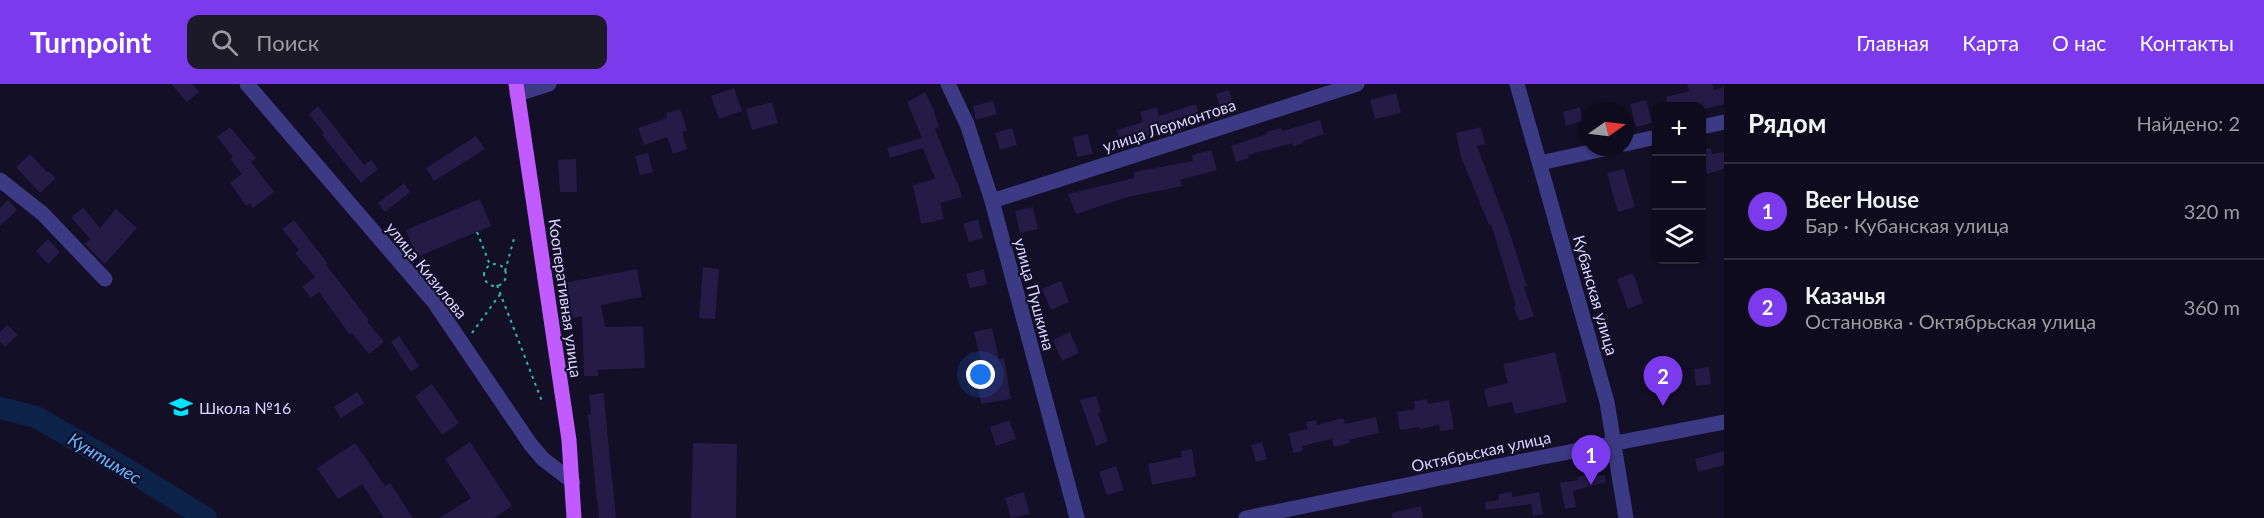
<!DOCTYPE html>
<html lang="ru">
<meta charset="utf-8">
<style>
:root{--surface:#0e0b1c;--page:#1c1929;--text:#f1f3f6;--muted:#9b9ba3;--line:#2e2b3b;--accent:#7c3aed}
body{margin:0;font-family:Lato,sans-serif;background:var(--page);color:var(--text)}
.controls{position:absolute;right:18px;top:18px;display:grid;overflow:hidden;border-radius:12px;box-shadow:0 2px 4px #0004}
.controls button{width:54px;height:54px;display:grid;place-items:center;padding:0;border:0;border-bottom:2px solid var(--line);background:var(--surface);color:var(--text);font:30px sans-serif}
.compass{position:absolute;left:1580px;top:18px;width:54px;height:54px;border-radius:50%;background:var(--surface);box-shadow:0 2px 4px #0004;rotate:76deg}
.you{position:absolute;left:981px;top:291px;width:21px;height:21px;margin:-15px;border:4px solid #fff;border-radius:50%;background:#1a73e8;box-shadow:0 0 0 9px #1a73e833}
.badge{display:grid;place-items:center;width:39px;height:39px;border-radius:50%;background:var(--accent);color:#fff;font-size:20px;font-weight:700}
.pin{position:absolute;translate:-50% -50px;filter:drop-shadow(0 2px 3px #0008)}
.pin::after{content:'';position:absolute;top:32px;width:21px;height:18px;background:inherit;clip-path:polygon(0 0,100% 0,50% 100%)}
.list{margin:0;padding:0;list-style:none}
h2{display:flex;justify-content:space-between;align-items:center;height:78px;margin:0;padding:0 24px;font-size:26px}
h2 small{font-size:20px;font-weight:400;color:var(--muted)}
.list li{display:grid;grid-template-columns:39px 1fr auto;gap:18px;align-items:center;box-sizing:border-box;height:96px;padding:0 24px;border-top:2px solid var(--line)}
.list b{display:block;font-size:22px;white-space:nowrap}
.list p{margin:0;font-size:20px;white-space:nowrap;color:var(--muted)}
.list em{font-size:20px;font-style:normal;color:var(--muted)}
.icon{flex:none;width:33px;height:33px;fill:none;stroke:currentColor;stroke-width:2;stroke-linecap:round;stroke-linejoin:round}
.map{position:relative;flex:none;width:1724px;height:434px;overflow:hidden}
header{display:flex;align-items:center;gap:36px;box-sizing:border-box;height:84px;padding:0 30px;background:var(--accent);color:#fff}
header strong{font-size:28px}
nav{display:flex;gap:33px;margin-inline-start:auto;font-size:21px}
.search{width:420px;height:54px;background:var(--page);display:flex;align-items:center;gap:15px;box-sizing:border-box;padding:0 21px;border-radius:12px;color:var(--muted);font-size:22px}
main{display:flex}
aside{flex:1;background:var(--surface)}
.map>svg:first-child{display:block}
</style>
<header>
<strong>Turnpoint</strong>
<div class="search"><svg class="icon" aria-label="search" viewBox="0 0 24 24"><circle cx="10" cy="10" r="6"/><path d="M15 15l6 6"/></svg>Поиск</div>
<nav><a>Главная</a><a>Карта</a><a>О нас</a><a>Контакты</a></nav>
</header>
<main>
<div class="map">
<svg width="1724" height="434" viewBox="0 0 1724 434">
<rect width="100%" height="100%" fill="#130f26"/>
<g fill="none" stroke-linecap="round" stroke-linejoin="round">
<path stroke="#0c2248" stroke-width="22" d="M 0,324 L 36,333 L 125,384 L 206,434"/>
</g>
<path fill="#241b47" d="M 171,0 L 192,0 L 199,8 L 187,18 Z
M 1687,0 L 1712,0 L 1714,6 L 1724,3 L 1724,20 L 1701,26 L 1701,22 L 1668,22 L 1666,13 L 1689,7 Z
M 734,4 L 742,27 L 719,35 L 711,12 Z
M 1229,6 L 1234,25 L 1221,29 L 1216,10 Z
M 925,8 L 933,24 L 939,43 L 935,45 L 957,99 L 958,99 L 962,113 L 940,119 L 944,135 L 921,140 L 913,101 L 935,95 L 923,64 L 890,74 L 887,64 L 922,54 L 907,18 Z
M 1396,9 L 1401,29 L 1375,35 L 1370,16 Z
M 1646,16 L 1652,39 L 1636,43 L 1630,20 Z
M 993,17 L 997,30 L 976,36 L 973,22 Z
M 772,18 L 778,39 L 752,46 L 746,25 Z
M 1196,20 L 1200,37 L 1121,60 L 1117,46 L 1143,38 L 1140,28 L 1157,23 L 1159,32 Z
M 318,22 L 364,81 L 371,76 L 378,85 L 361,99 L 322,51 L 324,49 L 309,30 Z
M 1580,23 L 1583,37 L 1566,42 L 1563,28 Z
M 680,25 L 687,46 L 682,48 L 687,65 L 673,70 L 667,53 L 644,61 L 638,44 L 667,34 L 666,29 Z
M 1320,36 L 1324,50 L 1303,57 L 1304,59 L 1293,62 L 1293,59 L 1248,71 L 1249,74 L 1236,78 L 1231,62 L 1267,50 L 1267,48 L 1281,44 L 1282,47 Z
M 230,43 L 256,74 L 251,78 L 274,108 L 253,124 L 250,119 L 246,122 L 230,99 L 242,90 L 230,75 L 233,73 L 217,53 Z
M 1481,43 L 1485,60 L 1477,62 L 1507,141 L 1527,202 L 1524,203 L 1534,232 L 1519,237 L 1514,223 L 1516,222 L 1491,140 L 1489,141 L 1461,73 L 1456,49 Z
M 1012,44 L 1017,61 L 1000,66 L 995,49 Z
M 1088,50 L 1093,70 L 1077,73 L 1073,53 Z
M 476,52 L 485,65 L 434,97 L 426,84 Z
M 1711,64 L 1712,70 L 1724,68 L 1724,85 L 1707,90 L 1701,66 Z
M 1211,66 L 1217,86 L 1180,96 L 1182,102 L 1128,113 L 1076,130 L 1068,110 L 1134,94 L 1134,88 L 1193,77 L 1192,71 Z
M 648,69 L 653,88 L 640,91 L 635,72 Z
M 30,70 L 47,88 L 48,87 L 56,94 L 40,109 L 16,83 Z
M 576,75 L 577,108 L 560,108 L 558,76 Z
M 1624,85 L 1635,123 L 1618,128 L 1607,89 Z
M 404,99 L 410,108 L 385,128 L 378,119 Z
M 480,115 L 491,142 L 417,173 L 406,146 Z
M 8,116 L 17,126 L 0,142 L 0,124 Z
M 1033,123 L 1038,145 L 1020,149 L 1015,127 Z
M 83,124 L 100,144 L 116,125 L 137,144 L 105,180 L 85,160 L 90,155 L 71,133 Z
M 978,135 L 983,154 L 969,158 L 963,140 Z
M 294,136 L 328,180 L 326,181 L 369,236 L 367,237 L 384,258 L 369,270 L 352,249 L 350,251 L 319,208 L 311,214 L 302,203 L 315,193 L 295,169 L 299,166 L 282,145 Z
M 48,155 L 60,168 L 48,180 L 36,167 Z
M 703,183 L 719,185 L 715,235 L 699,234 Z
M 637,185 L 642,213 L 601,221 L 605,243 L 643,242 L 645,284 L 598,286 L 598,292 L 584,292 L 582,232 L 569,235 L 563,199 Z
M 984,185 L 987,200 L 970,204 L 966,190 Z
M 1633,189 L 1643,219 L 1628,225 L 1617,195 Z
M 1061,197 L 1069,218 L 1051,226 L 1042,205 Z
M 7,241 L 18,251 L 5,263 L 0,258 L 0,248 Z
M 992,244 L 999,275 L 1004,274 L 1011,315 L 981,320 L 976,290 L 982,289 L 981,278 L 974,248 Z
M 1070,248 L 1079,269 L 1062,277 L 1053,256 Z
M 399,252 L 419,282 L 411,288 L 391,258 Z
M 1555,268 L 1567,318 L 1515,330 L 1512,318 L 1488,323 L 1484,305 L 1508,299 L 1503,280 Z
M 1709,283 L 1711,300 L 1696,302 L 1694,285 Z
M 432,300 L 459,339 L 442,351 L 415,312 Z
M 357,308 L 364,319 L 341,334 L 334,323 Z
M 604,309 L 605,325 L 616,434 L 599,434 L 588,331 L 591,331 L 589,311 Z
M 1096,312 L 1101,328 L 1098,329 L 1108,357 L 1096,362 L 1080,316 Z
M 1427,315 L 1428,320 L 1449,316 L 1454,345 L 1440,347 L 1439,341 L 1420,345 L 1419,343 L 1400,346 L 1397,328 L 1415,325 L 1414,317 Z
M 1376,333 L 1379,349 L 1349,356 L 1350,359 L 1334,363 L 1332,355 L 1302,362 L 1303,367 L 1293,369 L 1289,349 L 1308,345 L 1306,338 L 1316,336 L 1317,341 L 1343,334 L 1345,340 Z
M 1009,336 L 1016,355 L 996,362 L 990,343 Z
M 470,358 L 512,422 L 494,434 L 440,434 L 471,414 L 445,375 Z
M 1262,358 L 1267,375 L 1256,378 L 1251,361 Z
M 355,359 L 385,402 L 390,399 L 413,434 L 384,434 L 362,400 L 338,415 L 317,384 Z
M 693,359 L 737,360 L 736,434 L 691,434 Z
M 1192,365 L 1196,392 L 1152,401 L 1148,380 L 1182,373 L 1181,367 Z
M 1724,367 L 1724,381 L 1698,388 L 1695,375 Z
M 1116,382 L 1124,406 L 1107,411 L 1099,388 Z
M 1591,389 L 1593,393 L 1604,391 L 1606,398 L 1573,407 L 1576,423 L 1565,425 L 1560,399 L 1578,396 L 1577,393 Z
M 1024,408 L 1030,430 L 1011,434 L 1005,414 Z
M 1512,408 L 1512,413 L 1539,408 L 1543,430 L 1533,432 L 1531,420 L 1486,426 L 1485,418 L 1499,416 L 1499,410 Z
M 1421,422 L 1423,434 L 1392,434 L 1392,429 Z"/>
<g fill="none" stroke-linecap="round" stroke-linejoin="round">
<path stroke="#2fb8b0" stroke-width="2" stroke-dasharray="3 4.5" stroke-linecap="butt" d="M 477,148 L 490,181
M484 191a11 11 0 1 1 22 0a11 11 0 1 1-22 0Z
M 505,187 L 515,151
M 497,201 L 543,320
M 472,249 L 501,209"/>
<path stroke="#3d3a85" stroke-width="15" d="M 247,0 L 434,218 L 531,361 L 543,375 L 573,398
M 948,0 L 967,40 L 992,117 L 1077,434
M 1517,0 L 1607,318 L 1626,434
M 517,10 L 549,0
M 1702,43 L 1724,38
M 1625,60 L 1656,53
M 1540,79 L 1613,63
M 0,96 L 43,130 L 105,195
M 992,117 L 1357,0
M 1246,434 L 1538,374 L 1724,338"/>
<path stroke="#c25bff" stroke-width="15" d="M 516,0 L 569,356 L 574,434"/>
</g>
<defs>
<g id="school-bare" transform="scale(1.8)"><path d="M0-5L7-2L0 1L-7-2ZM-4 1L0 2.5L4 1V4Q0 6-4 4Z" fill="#00e5ff" stroke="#130f26" stroke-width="2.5" paint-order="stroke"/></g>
</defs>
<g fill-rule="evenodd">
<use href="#school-bare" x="181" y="323"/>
</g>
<g text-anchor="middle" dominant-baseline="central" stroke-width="4.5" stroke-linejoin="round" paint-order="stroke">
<g font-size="16" fill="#d9d4ff" stroke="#130f26">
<text transform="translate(1169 41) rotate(-18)">улица Лермонтова</text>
<text transform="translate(427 186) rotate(51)">улица Кизилова</text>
<text transform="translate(1035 210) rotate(75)">улица Пушкина</text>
<text transform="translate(1596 211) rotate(74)">Кубанская улица</text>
<text transform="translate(566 214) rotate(82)">Кооперативная улица</text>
<text transform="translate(1481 367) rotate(-12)">Октябрьская улица</text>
</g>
<g font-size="16" fill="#d9d4ff" stroke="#130f26" text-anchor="start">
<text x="199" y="323">Школа №16</text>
</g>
<g font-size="18" font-style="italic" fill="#62b6ff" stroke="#130f26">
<text transform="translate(105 374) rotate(31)">Кунтимес</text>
</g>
</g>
</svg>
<div class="controls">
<button>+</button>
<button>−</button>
<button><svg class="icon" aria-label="layers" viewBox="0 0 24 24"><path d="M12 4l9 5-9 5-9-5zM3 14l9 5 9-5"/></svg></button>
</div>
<svg class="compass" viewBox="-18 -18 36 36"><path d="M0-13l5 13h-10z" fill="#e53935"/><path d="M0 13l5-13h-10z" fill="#9b9ba3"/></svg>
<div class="you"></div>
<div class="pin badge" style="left:1591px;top:401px">1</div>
<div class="pin badge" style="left:1663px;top:322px">2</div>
</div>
<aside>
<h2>Рядом<small>Найдено: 2</small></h2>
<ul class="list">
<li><span class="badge">1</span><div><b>Beer House</b><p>Бар · Кубанская улица</p></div><em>320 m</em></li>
<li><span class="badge">2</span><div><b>Казачья</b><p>Остановка · Октябрьская улица</p></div><em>360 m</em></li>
</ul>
</aside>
</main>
